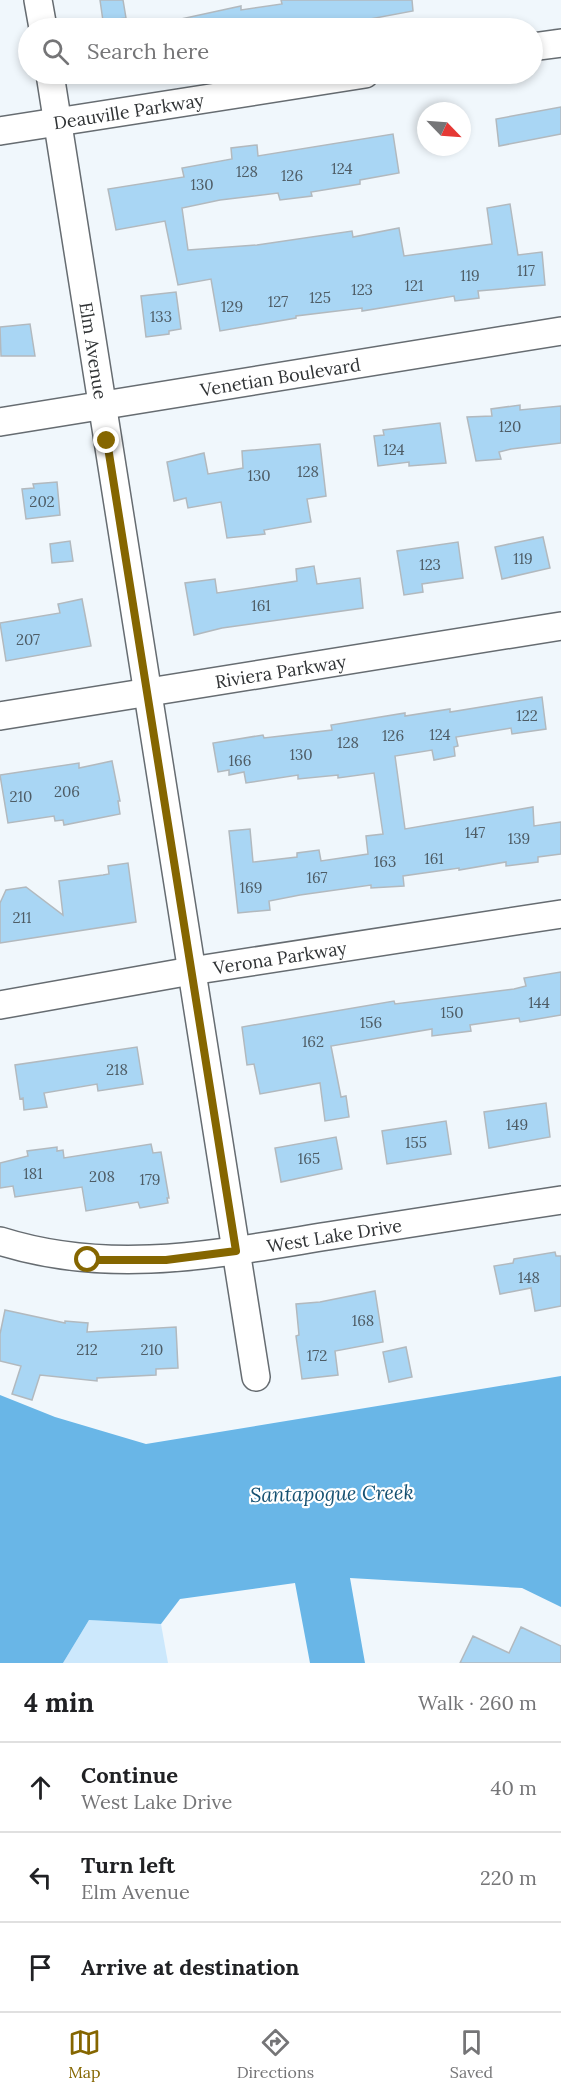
<!DOCTYPE html>
<meta charset="utf-8">
<style>
:root{--surface:#fff;--page:#f6f6f6;--text:#202124;--muted:#757577;--line:#e0e0e0;--accent:#856600}
body{margin:0;font-family:Lora,serif;background:var(--page);color:var(--text)}
.compass{position:absolute;left:417px;top:102px;width:54px;height:54px;border-radius:50%;background:var(--surface);box-shadow:0 3px 9px #0003;rotate:115deg}
.stop{position:absolute;width:18px;height:18px;margin:-14px;border:4px solid #856600;border-radius:50%;background:#fff}
.stop.end{background:#856600;border-color:#fff;box-shadow:0 2px 6px #0008}
.list{margin:0;padding:0;list-style:none}
h2{display:flex;justify-content:space-between;align-items:center;height:78px;margin:0;padding:0 24px;font-size:26px}
h2 small{font-size:20px;font-weight:400;color:var(--muted)}
.list li{display:grid;grid-template-columns:39px 1fr auto;gap:18px;align-items:center;box-sizing:border-box;height:90px;padding:0 24px;border-top:2px solid var(--line)}
.list b{display:block;font-size:22px;white-space:nowrap}
.list p{margin:0;font-size:20px;white-space:nowrap;color:var(--muted)}
.list em{font-size:20px;font-style:normal;color:var(--muted)}
.icon{flex:none;width:33px;height:33px;fill:none;stroke:currentColor;stroke-width:2;stroke-linecap:round;stroke-linejoin:round}
.map{position:relative;flex:none;width:561px;height:1663px;overflow:hidden}
.search{position:absolute;background:var(--surface);box-shadow:0 3px 9px #0003;left:18px;right:18px;top:18px;height:66px;display:flex;align-items:center;gap:15px;box-sizing:border-box;padding:0 21px;border-radius:33px;color:var(--muted);font-size:22px}
.sheet{height:348px;background:var(--surface)}
nav{display:flex;justify-content:space-around;align-items:center;box-sizing:border-box;height:84px;border-top:2px solid var(--line);background:var(--surface);font-size:16px;color:var(--muted)}
nav a{display:grid;justify-items:center;gap:3px}
nav .on{color:var(--accent)}
.map>svg:first-child{display:block}
</style>
<div class="map">
<svg width="561" height="1663" viewBox="0 0 561 1663">
<rect width="100%" height="100%" fill="#f0f7fc"/>
<path fill="#cce8fc" d="M 89,1620 L 161,1624 L 168,1663 L 63,1663 Z"/>
<path fill="#69b6e7" d="M 561,1376 L 561,1607 L 522,1588 L 350,1578 L 365,1663 L 310,1663 L 295,1583 L 180,1599 L 161,1624 L 89,1620 L 63,1663 L 0,1663 L 0,1395 L 55,1417 L 146,1444 Z"/>
<path fill="#a9d6f4" stroke="#b2b9be" stroke-width="1.5" d="M 100,0 L 123,0 L 126,18 L 103,21 Z
M 281,0 L 412,0 L 413,11 L 322,28 L 177,28 L 176,20 L 241,6 L 241,10 L 282,4 Z
M 561,107 L 561,134 L 499,146 L 496,119 Z
M 393,134 L 399,173 L 360,180 L 360,184 L 311,192 L 312,196 L 280,200 L 278,193 L 220,200 L 182,208 L 188,250 L 257,245 L 352,231 L 353,237 L 399,228 L 404,256 L 492,244 L 487,208 L 510,204 L 518,255 L 542,252 L 545,285 L 478,291 L 479,298 L 455,301 L 454,296 L 362,311 L 362,308 L 296,316 L 296,318 L 220,331 L 211,279 L 178,285 L 165,221 L 116,230 L 108,189 L 184,177 L 182,168 L 232,159 L 231,148 L 257,145 L 258,156 Z
M 176,292 L 181,329 L 169,331 L 169,334 L 146,337 L 141,296 Z
M 30,324 L 35,356 L 1,356 L 0,327 Z
M 520,405 L 520,410 L 561,406 L 561,443 L 511,449 L 499,452 L 501,459 L 476,461 L 467,417 L 492,416 L 491,409 Z
M 440,423 L 446,463 L 409,466 L 409,462 L 378,466 L 374,436 L 384,435 L 383,430 Z
M 320,444 L 326,496 L 307,499 L 311,522 L 264,530 L 265,534 L 227,538 L 221,502 L 188,508 L 186,498 L 174,501 L 167,462 L 204,453 L 208,474 L 243,468 L 242,451 Z
M 57,482 L 60,515 L 26,519 L 22,489 L 34,488 L 33,484 Z
M 543,537 L 550,568 L 502,579 L 495,547 Z
M 70,541 L 73,561 L 52,563 L 50,544 Z
M 458,542 L 463,578 L 422,584 L 423,592 L 404,595 L 397,551 Z
M 314,566 L 317,584 L 360,578 L 363,608 L 222,628 L 194,635 L 185,583 L 215,579 L 217,593 L 297,581 L 296,569 Z
M 82,599 L 91,646 L 6,661 L 0,623 L 60,613 L 58,604 Z
M 542,697 L 546,729 L 512,734 L 511,728 L 456,737 L 458,746 L 454,747 L 455,756 L 434,760 L 432,750 L 395,756 L 405,829 L 533,807 L 534,826 L 561,822 L 561,854 L 538,857 L 538,862 L 506,866 L 506,862 L 459,870 L 459,868 L 403,876 L 404,886 L 371,888 L 371,885 L 300,895 L 269,901 L 270,910 L 238,913 L 229,831 L 250,829 L 253,862 L 297,857 L 297,853 L 319,850 L 321,861 L 368,854 L 366,836 L 383,834 L 374,773 L 338,778 L 338,775 L 298,779 L 298,775 L 246,783 L 244,772 L 229,775 L 229,770 L 218,772 L 213,743 L 263,735 L 264,738 L 332,730 L 331,725 L 405,713 L 405,716 L 450,709 L 450,712 Z
M 112,761 L 120,801 L 118,801 L 120,814 L 64,825 L 63,820 L 55,821 L 54,816 L 8,823 L 0,775 L 79,763 L 79,768 Z
M 128,863 L 136,922 L 0,943 L 0,903 L 6,890 L 26,887 L 63,915 L 59,881 L 103,875 L 109,874 L 108,866 Z
M 561,972 L 561,1015 L 520,1022 L 519,1018 L 470,1025 L 471,1031 L 432,1036 L 432,1029 L 331,1046 L 341,1097 L 346,1096 L 349,1117 L 325,1121 L 320,1083 L 260,1094 L 254,1064 L 247,1065 L 242,1027 L 394,1001 L 395,1004 L 514,989 L 526,986 L 524,978 Z
M 137,1047 L 143,1084 L 98,1091 L 97,1084 L 44,1093 L 47,1107 L 24,1110 L 23,1098 L 20,1099 L 15,1065 Z
M 546,1103 L 550,1137 L 489,1148 L 484,1112 Z
M 446,1121 L 451,1154 L 387,1164 L 382,1131 Z
M 336,1137 L 342,1169 L 281,1182 L 275,1148 Z
M 151,1144 L 153,1153 L 161,1152 L 169,1198 L 167,1198 L 168,1203 L 140,1208 L 138,1202 L 86,1211 L 82,1187 L 15,1197 L 13,1186 L 0,1188 L 0,1163 L 28,1156 L 27,1151 L 57,1147 L 57,1151 L 63,1150 L 64,1158 Z
M 555,1252 L 556,1256 L 561,1256 L 561,1306 L 535,1311 L 531,1288 L 500,1294 L 494,1266 L 513,1263 L 514,1259 Z
M 375,1291 L 383,1342 L 335,1351 L 338,1375 L 302,1379 L 296,1336 L 299,1335 L 296,1304 L 320,1302 Z
M 5,1310 L 65,1323 L 65,1321 L 88,1323 L 87,1332 L 176,1327 L 178,1368 L 156,1369 L 156,1375 L 97,1378 L 97,1381 L 40,1375 L 32,1400 L 12,1394 L 21,1366 L 0,1361 L 0,1334 Z
M 406,1347 L 412,1377 L 389,1382 L 383,1352 Z
M 521,1627 L 561,1646 L 561,1663 L 460,1663 L 473,1636 L 509,1653 Z"/>
<g fill="none" stroke-linecap="round" stroke-linejoin="round">
<g stroke="#666c71" stroke-width="30">
<g id="street">
<path d="M 38,0 L 43,28"/>
<path d="M 532,47 L 561,43"/>
<path id="s1" d="M 50,74 L 256,1377"/>
<path id="s2" d="M 0,131 L 365,74"/>
<path id="s3" d="M 0,422 L 561,331"/>
<path id="s4" d="M 0,716 L 561,626"/>
<path id="s5" d="M 0,1005 L 191,971 L 561,914"/>
<path id="s6" d="M 0,1241 C 111,1276 216,1254 328,1236 C 405,1224 483,1212 561,1200"/>
</g>
</g>
<use href="#street" stroke="#fff" stroke-width="27"/>
</g>
<g fill="none" stroke-linecap="round" stroke-linejoin="round">
<path stroke="#856600" stroke-width="8" d="M 88,1260 L 166,1260 L 236,1251 L 107,441"/>
</g>
<g text-anchor="middle" dominant-baseline="central" stroke-width="4.5" stroke-linejoin="round" paint-order="stroke">
<g font-size="15" fill="#4e5c65">
<text x="342" y="168">124</text>
<text x="247" y="171">128</text>
<text x="292" y="175">126</text>
<text x="202" y="184">130</text>
<text x="526" y="270">117</text>
<text x="470" y="275">119</text>
<text x="414" y="285">121</text>
<text x="362" y="289">123</text>
<text x="320" y="297">125</text>
<text x="278" y="301">127</text>
<text x="232" y="306">129</text>
<text x="161" y="316">133</text>
<text x="510" y="426">120</text>
<text x="394" y="449">124</text>
<text x="308" y="471">128</text>
<text x="259" y="475">130</text>
<text x="42" y="501">202</text>
<text x="523" y="558">119</text>
<text x="430" y="564">123</text>
<text x="261" y="605">161</text>
<text x="28" y="639">207</text>
<text x="527" y="715">122</text>
<text x="440" y="734">124</text>
<text x="393" y="735">126</text>
<text x="348" y="742">128</text>
<text x="301" y="754">130</text>
<text x="240" y="760">166</text>
<text x="67" y="791">206</text>
<text x="21" y="796">210</text>
<text x="475" y="832">147</text>
<text x="519" y="838">139</text>
<text x="434" y="858">161</text>
<text x="385" y="861">163</text>
<text x="317" y="877">167</text>
<text x="251" y="887">169</text>
<text x="22" y="917">211</text>
<text x="539" y="1002">144</text>
<text x="452" y="1012">150</text>
<text x="371" y="1022">156</text>
<text x="313" y="1041">162</text>
<text x="117" y="1069">218</text>
<text x="517" y="1124">149</text>
<text x="416" y="1142">155</text>
<text x="309" y="1158">165</text>
<text x="33" y="1173">181</text>
<text x="102" y="1176">208</text>
<text x="150" y="1179">179</text>
<text x="529" y="1277">148</text>
<text x="363" y="1320">168</text>
<text x="87" y="1349">212</text>
<text x="152" y="1349">210</text>
<text x="317" y="1355">172</text>
</g>
<g font-size="18" fill="#303335" stroke="#fff">
<text stroke="none"><textPath href="#s2" startOffset="130">Deauville Parkway</textPath></text>
<text stroke="none"><textPath href="#s1" startOffset="280">Elm Avenue</textPath></text>
<text stroke="none"><textPath href="#s3" startOffset="284">Venetian Boulevard</textPath></text>
<text stroke="none"><textPath href="#s4" startOffset="284">Riviera Parkway</textPath></text>
<text stroke="none"><textPath href="#s5" startOffset="284">Verona Parkway</textPath></text>
<text stroke="none"><textPath href="#s6" startOffset="338">West Lake Drive</textPath></text>
</g>
<g font-size="20" font-style="italic" fill="#155172" stroke="#fff">
<text transform="translate(332 1493) rotate(-1)">Santapogue Creek</text>
</g>
</g>
</svg>
<svg class="compass" viewBox="-18 -18 36 36"><path d="M0-13l5 13h-10z" fill="#e53935"/><path d="M0 13l5-13h-10z" fill="#757577"/></svg>
<div class="stop" style="left:88px;top:1260px"></div>
<div class="stop end" style="left:107px;top:441px"></div>
<div class="search"><svg class="icon" aria-label="search" viewBox="0 0 24 24"><circle cx="10" cy="10" r="6"/><path d="M15 15l6 6"/></svg>Search here</div>
</div>
<section class="sheet">
<h2>4 min<small>Walk · 260 m</small></h2>
<ul class="list">
<li><svg class="icon" aria-label="ahead" viewBox="0 0 24 24"><path d="M12 20V5M6 11l6-6 6 6"/></svg><div><b>Continue</b><p>West Lake Drive</p></div><em>40 m</em></li>
<li><svg class="icon" aria-label="left" viewBox="0 0 24 24"><path d="M17 20v-9H6M10 6l-5 5 5 5"/></svg><div><b>Turn left</b><p>Elm Avenue</p></div><em>220 m</em></li>
<li><svg class="icon" aria-label="arrive" viewBox="0 0 24 24"><path d="M6 21V4h12l-3 4 3 4H6"/></svg><div><b>Arrive at destination</b></div></li>
</ul>
</section>
<nav>
<a class="on"><svg class="icon" aria-label="map" viewBox="0 0 24 24"><path d="M3 6l6-2 6 2 6-2v14l-6 2-6-2-6 2zM9 4v14M15 6v14"/></svg>Map</a>
<a><svg class="icon" aria-label="directions" viewBox="0 0 24 24"><path d="M12 3l9 9-9 9-9-9zM9 14v-3h6M13 9l2 2-2 2"/></svg>Directions</a>
<a><svg class="icon" aria-label="saved" viewBox="0 0 24 24"><path d="M7 4h10v16l-5-4-5 4z"/></svg>Saved</a>
</nav>
